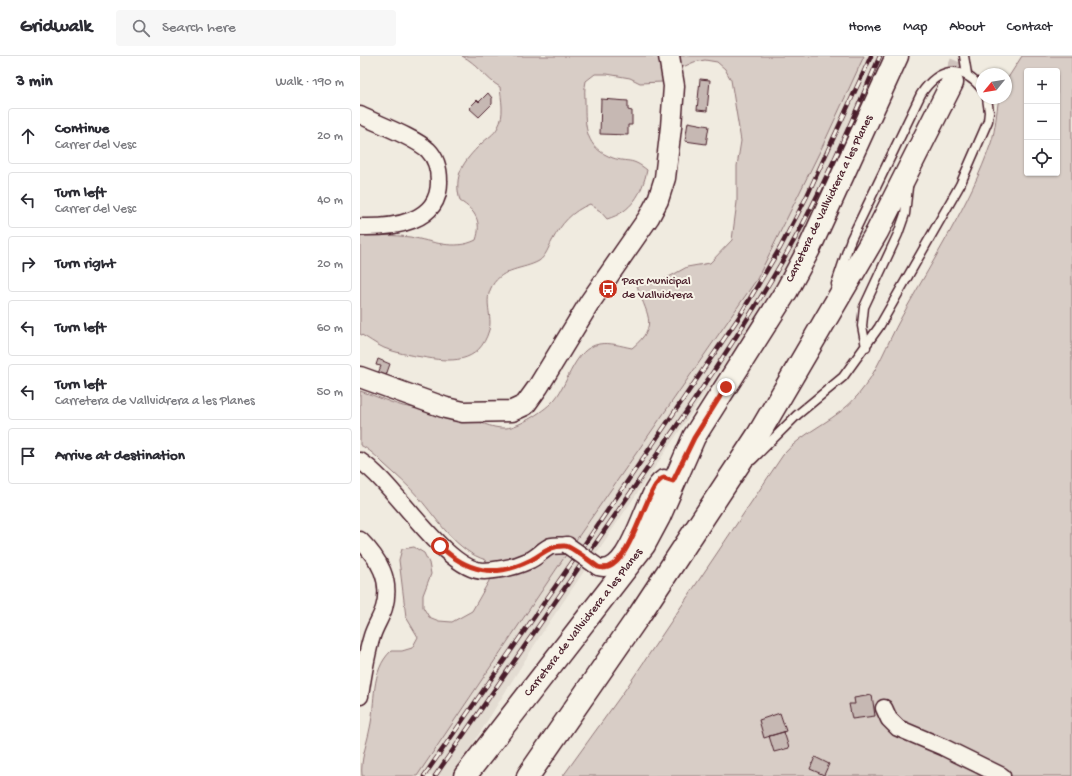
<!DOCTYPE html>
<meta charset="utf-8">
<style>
:root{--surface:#fff;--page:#f7f7f7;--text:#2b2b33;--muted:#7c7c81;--line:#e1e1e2}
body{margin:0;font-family:"Gochi Hand",sans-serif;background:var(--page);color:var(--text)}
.controls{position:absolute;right:12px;top:12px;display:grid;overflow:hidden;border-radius:4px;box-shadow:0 1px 3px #0004}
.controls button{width:36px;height:36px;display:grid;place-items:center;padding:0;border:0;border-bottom:1px solid var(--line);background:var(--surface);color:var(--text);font:20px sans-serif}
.compass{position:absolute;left:616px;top:12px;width:36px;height:36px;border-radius:50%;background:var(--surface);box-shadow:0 1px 3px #0004;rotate:240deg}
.stop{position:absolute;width:12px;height:12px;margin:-9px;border:3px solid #c8321e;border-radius:50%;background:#fff}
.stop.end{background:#c8321e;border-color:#fff;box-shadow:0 1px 4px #0008}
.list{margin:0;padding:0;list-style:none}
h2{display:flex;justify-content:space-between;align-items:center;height:52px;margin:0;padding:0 16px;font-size:17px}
h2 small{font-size:13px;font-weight:400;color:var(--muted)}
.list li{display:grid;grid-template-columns:26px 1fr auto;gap:12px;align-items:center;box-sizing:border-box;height:56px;margin:0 8px 8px;padding:0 8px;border:1px solid var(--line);border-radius:4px}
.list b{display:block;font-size:15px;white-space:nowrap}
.list p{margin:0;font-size:13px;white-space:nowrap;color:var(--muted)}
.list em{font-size:13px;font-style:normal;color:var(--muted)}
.icon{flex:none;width:22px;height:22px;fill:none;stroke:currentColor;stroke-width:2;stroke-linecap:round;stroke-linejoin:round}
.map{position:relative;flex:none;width:712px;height:720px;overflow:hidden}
header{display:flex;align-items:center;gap:24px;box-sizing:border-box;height:56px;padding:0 20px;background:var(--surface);border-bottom:1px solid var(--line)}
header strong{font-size:19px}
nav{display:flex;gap:22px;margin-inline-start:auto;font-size:14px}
.search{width:280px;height:36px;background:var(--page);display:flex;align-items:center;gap:10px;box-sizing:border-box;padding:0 14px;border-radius:4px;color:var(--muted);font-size:15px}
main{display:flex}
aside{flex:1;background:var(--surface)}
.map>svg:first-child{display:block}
</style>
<header>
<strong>Gridwalk</strong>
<div class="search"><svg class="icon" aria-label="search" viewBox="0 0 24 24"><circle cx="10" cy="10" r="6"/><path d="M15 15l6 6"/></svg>Search here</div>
<nav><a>Home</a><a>Map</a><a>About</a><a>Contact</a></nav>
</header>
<main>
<aside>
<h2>3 min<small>Walk · 190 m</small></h2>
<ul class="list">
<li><svg class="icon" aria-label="ahead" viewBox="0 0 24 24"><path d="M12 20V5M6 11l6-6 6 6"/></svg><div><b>Continue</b><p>Carrer del Vesc</p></div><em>20 m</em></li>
<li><svg class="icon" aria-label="left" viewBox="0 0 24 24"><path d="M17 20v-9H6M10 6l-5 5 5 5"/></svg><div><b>Turn left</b><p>Carrer del Vesc</p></div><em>40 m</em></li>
<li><svg class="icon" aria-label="right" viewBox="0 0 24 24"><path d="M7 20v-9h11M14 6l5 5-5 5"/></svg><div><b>Turn right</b></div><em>20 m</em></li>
<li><svg class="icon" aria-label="left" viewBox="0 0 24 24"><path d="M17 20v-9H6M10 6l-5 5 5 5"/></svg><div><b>Turn left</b></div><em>60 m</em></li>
<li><svg class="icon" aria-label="left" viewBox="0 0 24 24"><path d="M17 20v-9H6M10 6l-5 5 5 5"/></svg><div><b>Turn left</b><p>Carretera de Vallvidrera a les Planes</p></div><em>50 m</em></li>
<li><svg class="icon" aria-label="arrive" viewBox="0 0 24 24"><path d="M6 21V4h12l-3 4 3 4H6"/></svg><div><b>Arrive at destination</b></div></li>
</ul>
</aside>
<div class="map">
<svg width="712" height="720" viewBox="0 0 712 720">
<rect width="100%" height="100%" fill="#f0ebe0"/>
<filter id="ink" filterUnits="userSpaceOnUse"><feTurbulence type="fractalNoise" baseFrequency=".025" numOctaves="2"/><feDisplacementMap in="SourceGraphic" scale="8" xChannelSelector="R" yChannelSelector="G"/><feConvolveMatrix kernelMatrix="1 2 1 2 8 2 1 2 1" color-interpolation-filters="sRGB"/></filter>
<g filter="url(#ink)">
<path fill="#e3dcd2" d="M 504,0 L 527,0 L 430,207 L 346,336 L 182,577 L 111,691 L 91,720 L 57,720 L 216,484 L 397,223 L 464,87 Z"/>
<path fill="#d8cdc6" stroke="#917678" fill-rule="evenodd" d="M 102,0 L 504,0 L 464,87 L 397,223 L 216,484 L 57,720 L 2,720 C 0,704 7,688 10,672 C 16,646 10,615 31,595 L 42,595 L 52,592 L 58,581 L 46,561 L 39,504 L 42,493 L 54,491 L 64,497 L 69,507 L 71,518 L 63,539 L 63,551 L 69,561 L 79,565 L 92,566 L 112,555 L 129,525 L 130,514 L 126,504 C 96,495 79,465 59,442 C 49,430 36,419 24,408 C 17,401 9,393 0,389 L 0,335 C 14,339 28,346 43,350 C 62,354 83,354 103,360 C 117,364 131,373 146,372 C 159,371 186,354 195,343 C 209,326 214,293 239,288 C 250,286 261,290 272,292 C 301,268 285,258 277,229 L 287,227 L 298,227 L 327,211 L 350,207 L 372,184 L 377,146 L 377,110 L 381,85 L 371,24 L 365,13 L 357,6 L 345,4 L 334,6 L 323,11 L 302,26 L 280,27 L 270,22 L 247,18 L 235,18 L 226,25 C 224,33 225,39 225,46 C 225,71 225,92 253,102 C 268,107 271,101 287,114 C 282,138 271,156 247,163 L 240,155 L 230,148 C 212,155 201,168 192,185 C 188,192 186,200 179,205 C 163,214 143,211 132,230 C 123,246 133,260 129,274 C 119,309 90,306 62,301 C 49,299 36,297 24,292 C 15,288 8,282 0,278 L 0,179 C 16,179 34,179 50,181 C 72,185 94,195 116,184 C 122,166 116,155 100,145 C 93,119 103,106 121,88 C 127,82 134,79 138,71 C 145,59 141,43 140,31 C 126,23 117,7 102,0 Z
M 662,0 L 712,0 L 712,720 L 203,720 L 265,634 L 423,399 C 444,374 478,364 498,339 C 517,317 527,287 541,262 C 571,207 611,146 631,87 C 636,72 636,57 639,42 L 646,42 L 646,25 ZM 667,15 L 697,15 L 697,117 L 667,117 Z"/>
<path fill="#c6b8b3" stroke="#4a1f2b" d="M 340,23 L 350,24 L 347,55 L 337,54 Z
M 128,37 L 132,42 L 132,48 L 119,61 L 109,52 L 117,44 L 119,46 Z
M 241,43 L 268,45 L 268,54 L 272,55 L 272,69 L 268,69 L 268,79 L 240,78 Z
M 328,66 L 349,70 L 346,88 L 325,85 Z
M 18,303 L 30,308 L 25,322 L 17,320 L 21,310 L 16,309 Z
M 512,639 L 515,660 L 492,663 L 489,648 L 495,648 L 494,642 Z
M 420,657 L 426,675 L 404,682 L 399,664 Z
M 424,676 L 429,692 L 414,696 L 409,680 Z
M 455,701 L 469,708 L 464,719 L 450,713 Z"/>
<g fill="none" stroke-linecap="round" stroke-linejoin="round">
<path stroke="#cfc2bc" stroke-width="22" stroke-dasharray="22 11" stroke-linecap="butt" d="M 592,27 L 604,0"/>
<g stroke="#4a1f2b" stroke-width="11">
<path id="service" d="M 604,0 L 607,18
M 476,228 L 491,183 L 561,38 C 579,11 602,8 622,33
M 506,291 L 502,270 L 504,251 L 538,178 L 545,158 L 548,131
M 392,404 L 437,359 L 483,321 L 519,271 L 600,129 L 628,65 L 629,56 L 627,42"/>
</g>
<g stroke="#4a1f2b" stroke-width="19">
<path id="minor" d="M 0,59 C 18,68 54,81 68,94 C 76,102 79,114 79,125 C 80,167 32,172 0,171
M 0,405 C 35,427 85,515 124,515 C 139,514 155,511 168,505 C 177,502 183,493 191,490 C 196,489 202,490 207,489
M 0,484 C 19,503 32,524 24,552 C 21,562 15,570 12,580 C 6,599 3,620 0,640
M 238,511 C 271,522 285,426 304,422 L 313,425
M 524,652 L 529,663 L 538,672 L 583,691 L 642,720"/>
</g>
<g stroke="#4a1f2b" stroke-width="23">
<path id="tertiary" d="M 0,321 L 86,352 L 103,356 L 152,355 L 165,349 L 178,331 L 230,246 L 289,161 L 298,144 L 305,122 L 311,71 L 314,30 L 309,0"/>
</g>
<g stroke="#4a1f2b" stroke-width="25">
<path id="secondary" d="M 105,720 L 284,489 L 299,461 L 334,381 L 427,234 L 449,193 L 537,0"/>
</g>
<g stroke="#4a1f2b" stroke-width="25">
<path id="trunk" d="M 168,720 L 278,561 L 398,379 L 517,176 L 592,27"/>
</g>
<use href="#service" stroke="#f7f3e8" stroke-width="8"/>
<use href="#minor" stroke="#f7f3e8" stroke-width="16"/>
<use href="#tertiary" stroke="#f7f3e8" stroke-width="20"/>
<use href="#secondary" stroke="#f7f3e8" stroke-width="22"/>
<use href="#trunk" stroke="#f7f3e8" stroke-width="22"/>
<g stroke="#4a1f2b" stroke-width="4.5">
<path id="rail" d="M 220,495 L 379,261 L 420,192 L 446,142 L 511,0
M 227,500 C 295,400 367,302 427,197 C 463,134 491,66 520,0
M 64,720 L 215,502
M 75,720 L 222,507"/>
</g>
<use href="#rail" stroke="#f7f3e8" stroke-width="3" stroke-dasharray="9" stroke-linecap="butt"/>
<g stroke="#4a1f2b" stroke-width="19" stroke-linecap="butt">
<path id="minor-bridge" d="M 207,489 L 238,511"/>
</g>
<use href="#minor-bridge" stroke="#f7f3e8" stroke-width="16"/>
</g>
</g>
<g fill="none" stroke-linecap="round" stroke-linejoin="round" filter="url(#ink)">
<path stroke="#c8321e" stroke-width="5" d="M 80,490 C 107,516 135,522 169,505 C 182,499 189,489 205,490 C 211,490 231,506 238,511 C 271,522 285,426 304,422 L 313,425 L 334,382 L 366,331"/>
</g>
<defs>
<g id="bus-disc" transform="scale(1)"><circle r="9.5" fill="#c8321e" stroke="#f7f3e8"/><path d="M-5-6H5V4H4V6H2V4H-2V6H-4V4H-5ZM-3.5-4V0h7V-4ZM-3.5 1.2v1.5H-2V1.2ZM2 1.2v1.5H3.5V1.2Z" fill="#fff"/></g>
</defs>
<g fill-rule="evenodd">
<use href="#bus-disc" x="248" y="233"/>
</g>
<g text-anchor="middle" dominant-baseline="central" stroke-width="4" stroke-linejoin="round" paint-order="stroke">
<g font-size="12" fill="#4a1f2b" stroke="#f7f3e8">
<text transform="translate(470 143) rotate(-64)">Carretera de Vallvidrera a les Planes</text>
<text transform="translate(224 567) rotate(-52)">Carretera de Vallvidrera a les Planes</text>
</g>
<g font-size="12" fill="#4a1f2b" stroke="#f7f3e8" text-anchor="start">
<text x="262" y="226">Parc Municipal<tspan x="262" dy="14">de Vallvidrera</tspan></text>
</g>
</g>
</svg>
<div class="controls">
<button>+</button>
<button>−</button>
<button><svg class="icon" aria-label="locate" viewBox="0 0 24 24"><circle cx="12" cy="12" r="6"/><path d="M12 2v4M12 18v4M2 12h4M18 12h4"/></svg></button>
</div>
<svg class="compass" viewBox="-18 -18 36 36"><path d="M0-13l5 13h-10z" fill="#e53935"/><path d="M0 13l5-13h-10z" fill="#7c7c81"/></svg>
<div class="stop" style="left:80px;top:490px"></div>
<div class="stop end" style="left:366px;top:331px"></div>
</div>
</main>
